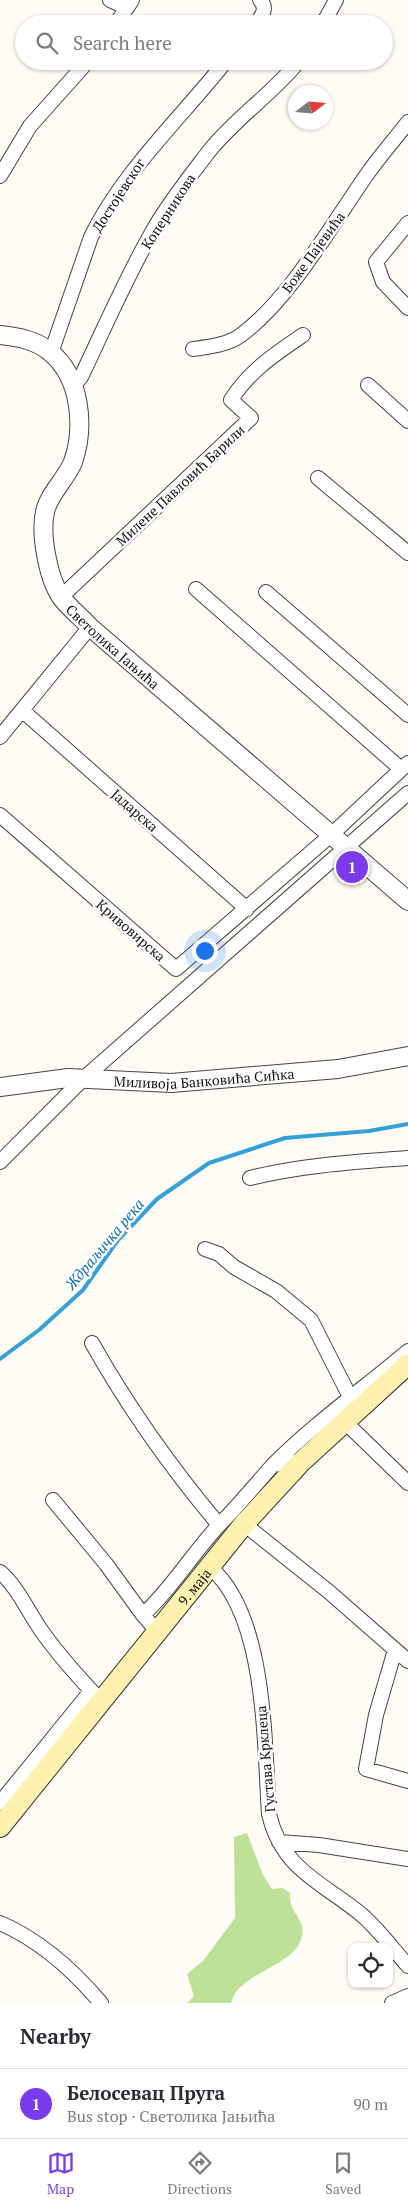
<!DOCTYPE html>
<meta charset="utf-8">
<style>
:root{--surface:#fff;--page:#f2f2f3;--text:#2b2b33;--muted:#7c7c81;--line:#e1e1e2;--accent:#7c3aed}
body{margin:0;font-family:"PT Serif",serif;background:var(--page);color:var(--text)}
.controls{position:absolute;right:15px;bottom:15px;display:grid;overflow:hidden;border-radius:10px;box-shadow:0 1px 4px #0004}
.controls button{width:45px;height:45px;display:grid;place-items:center;padding:0;border:0;border-bottom:1px solid var(--line);background:var(--surface);color:var(--text);font:25px sans-serif}
.compass{position:absolute;left:288px;top:85px;width:45px;height:45px;border-radius:50%;background:var(--surface);box-shadow:0 1px 4px #0004;rotate:74deg}
.you{position:absolute;left:204px;top:950px;width:18px;height:18px;margin:-12px;border:4px solid #fff;border-radius:50%;background:#1a73e8;box-shadow:0 0 0 8px #1a73e833}
.badge{display:grid;place-items:center;width:32px;height:32px;border-radius:50%;background:var(--accent);color:#fff;font-size:16px;font-weight:700}
.pin{position:absolute;translate:-50% -50%;border:2px solid #fff;box-shadow:0 1px 5px #0006}
.list{margin:0;padding:0;list-style:none}
h2{display:flex;justify-content:space-between;align-items:center;height:65px;margin:0;padding:0 20px;font-size:21px}
h2 small{font-size:16px;font-weight:400;color:var(--muted)}
.list li{display:grid;grid-template-columns:32px 1fr auto;gap:15px;align-items:center;box-sizing:border-box;height:70px;padding:0 20px;border-top:1px solid var(--line)}
.list b{display:block;font-size:19px;white-space:nowrap}
.list p{margin:0;font-size:16px;white-space:nowrap;color:var(--muted)}
.list em{font-size:16px;font-style:normal;color:var(--muted)}
.icon{flex:none;width:28px;height:28px;fill:none;stroke:currentColor;stroke-width:2;stroke-linecap:round;stroke-linejoin:round}
.map{position:relative;flex:none;width:408px;height:2003px;overflow:hidden}
.search{position:absolute;background:var(--surface);box-shadow:0 1px 4px #0004;left:15px;right:15px;top:15px;height:55px;display:flex;align-items:center;gap:12px;box-sizing:border-box;padding:0 18px;border-radius:28px;color:var(--muted);font-size:19px}
.sheet{height:135px;background:var(--surface)}
nav{display:flex;justify-content:space-around;align-items:center;box-sizing:border-box;height:70px;border-top:1px solid var(--line);background:var(--surface);font-size:14px;color:var(--muted)}
nav a{display:grid;justify-items:center;gap:2px}
nav .on{color:var(--accent)}
.map>svg:first-child{display:block}
</style>
<div class="map">
<svg width="408" height="2003" viewBox="0 0 408 2003">
<rect width="100%" height="100%" fill="#fffcf5"/>
<path fill="#bce197" d="M 247,1833 L 263,1875 L 272,1889 L 283,1888 L 290,1893 C 290,1896 290,1901 291,1904 C 295,1916 305,1922 302,1936 C 296,1967 238,1972 231,2003 L 187,2003 L 194,1996 L 187,1974 L 203,1961 L 235,1918 L 234,1837 Z"/>
<g fill="none" stroke-linecap="round" stroke-linejoin="round">
<path stroke="#34a1d9" stroke-width="4" d="M 0,1359 L 39,1330 L 83,1290 L 118,1240 L 157,1199 L 209,1163 L 285,1138 L 369,1131 L 408,1124"/>
<g stroke="#444" stroke-width="16">
<path id="minor" d="M 110,0 L 127,8
M 116,24 L 132,0
M 256,24 C 262,16 268,8 260,0
M 323,24 L 336,0
M 0,176 L 30,126 L 88,61
M 408,223 L 376,262 L 383,282 L 408,308
M 193,349 C 208,347 228,345 241,335 C 290,299 332,224 368,173 C 380,156 395,139 408,122
M 51,353 L 91,237 C 124,170 180,119 226,61
M 368,385 L 408,421
M 73,386 L 81,377 C 105,327 127,275 155,227 C 171,200 191,175 210,150 C 237,117 272,94 299,61
M 318,478 L 408,553
M 196,589 L 401,769
M 266,592 L 408,715
M 61,597 L 251,418 L 231,400 C 249,371 275,354 303,335
M 23,711 L 247,909
M 0,737 L 90,627
M 0,815 L 176,969 L 331,835 L 408,763
M 0,1162 L 83,1079 L 408,793
M 250,1178 C 302,1165 355,1162 408,1158
M 205,1249 L 219,1254 L 234,1267 L 276,1291 L 311,1320 L 350,1397
M 92,1343 C 128,1407 172,1469 219,1525
M 345,1422 L 408,1483
M 273,1465 C 315,1423 363,1389 408,1351
M 53,1500 L 106,1564 L 143,1615 L 157,1631
M 244,1524 L 328,1591 L 408,1661
M 210,1567 C 267,1616 264,1744 269,1814 C 282,1870 322,1882 362,1915 C 379,1930 393,1949 408,1966
M 0,1572 C 18,1587 29,1614 43,1633 C 61,1658 80,1679 101,1701
M 143,1615 C 172,1588 192,1554 219,1525 C 238,1506 255,1485 273,1465 L 290,1462 L 300,1463
M 395,1650 L 376,1715 L 366,1769 L 408,1781
M 0,1803 L 91,1691
M 279,1842 L 319,1845 L 408,1859
M 0,1923 C 40,1940 73,1970 101,2003
M 392,2003 L 408,1996"/>
</g>
<g stroke="#444" stroke-width="20">
<g id="tertiary">
<path id="s1" d="M 0,335 C 18,337 36,340 50,352 C 81,377 85,427 73,462 C 66,479 48,495 45,512 C 40,534 48,578 61,597 C 69,608 81,617 90,627 L 408,901"/>
<path id="s2" d="M 0,1087 L 68,1078 L 171,1083 L 338,1069 L 408,1056"/>
</g>
</g>
<g stroke="#333" stroke-width="22">
<g id="secondary">
<path id="s3" d="M 0,1827 L 244,1524 L 300,1463 L 408,1364"/>
</g>
</g>
<use href="#minor" stroke="#fff" stroke-width="14"/>
<use href="#tertiary" stroke="#fff" stroke-width="18"/>
<use href="#secondary" stroke="#fff2b0" stroke-width="20"/>
</g>
<g text-anchor="middle" dominant-baseline="central" stroke-width="5" stroke-linejoin="round" paint-order="stroke">
<g font-size="14" fill="#111" stroke="#fff">
<text transform="translate(118 195) rotate(-57)">Достојевског</text>
<text transform="translate(168 211) rotate(-57)">Коперникова</text>
<text transform="translate(313 252) rotate(-54)">Боже Пајевића</text>
<text transform="translate(180 485) rotate(-43)">Милене Павловић Барили</text>
<text stroke="none"><textPath href="#s1" startOffset="390">Светолика Јањића</textPath></text>
<text transform="translate(135 810) rotate(41)">Јадарска</text>
<text transform="translate(131 930) rotate(41)">Кривовирска</text>
<text stroke="none"><textPath href="#s2" startOffset="205">Миливоја Банковића Сићка</textPath></text>
<text stroke="none"><textPath href="#s3" startOffset="309">9. маја</textPath></text>
<text transform="translate(265 1759) rotate(-95)">Густава Крклеца</text>
</g>
<g font-size="15" font-style="italic" fill="#0d72b0" stroke="#fff">
<text transform="translate(104 1244) rotate(-50)">Ждраљичка река</text>
</g>
</g>
</svg>
<div class="controls">
<button><svg class="icon" aria-label="locate" viewBox="0 0 24 24"><circle cx="12" cy="12" r="6"/><path d="M12 2v4M12 18v4M2 12h4M18 12h4"/></svg></button>
</div>
<svg class="compass" viewBox="-18 -18 36 36"><path d="M0-13l5 13h-10z" fill="#e53935"/><path d="M0 13l5-13h-10z" fill="#7c7c81"/></svg>
<div class="you"></div>
<div class="pin badge" style="left:352px;top:867px">1</div>
<div class="search"><svg class="icon" aria-label="search" viewBox="0 0 24 24"><circle cx="10" cy="10" r="6"/><path d="M15 15l6 6"/></svg>Search here</div>
</div>
<section class="sheet">
<h2>Nearby<small></small></h2>
<ul class="list">
<li><span class="badge">1</span><div><b>Белосевац Пруга</b><p>Bus stop · Светолика Јањића</p></div><em>90 m</em></li>
</ul>
</section>
<nav>
<a class="on"><svg class="icon" aria-label="map" viewBox="0 0 24 24"><path d="M3 6l6-2 6 2 6-2v14l-6 2-6-2-6 2zM9 4v14M15 6v14"/></svg>Map</a>
<a><svg class="icon" aria-label="directions" viewBox="0 0 24 24"><path d="M12 3l9 9-9 9-9-9zM9 14v-3h6M13 9l2 2-2 2"/></svg>Directions</a>
<a><svg class="icon" aria-label="saved" viewBox="0 0 24 24"><path d="M7 4h10v16l-5-4-5 4z"/></svg>Saved</a>
</nav>
